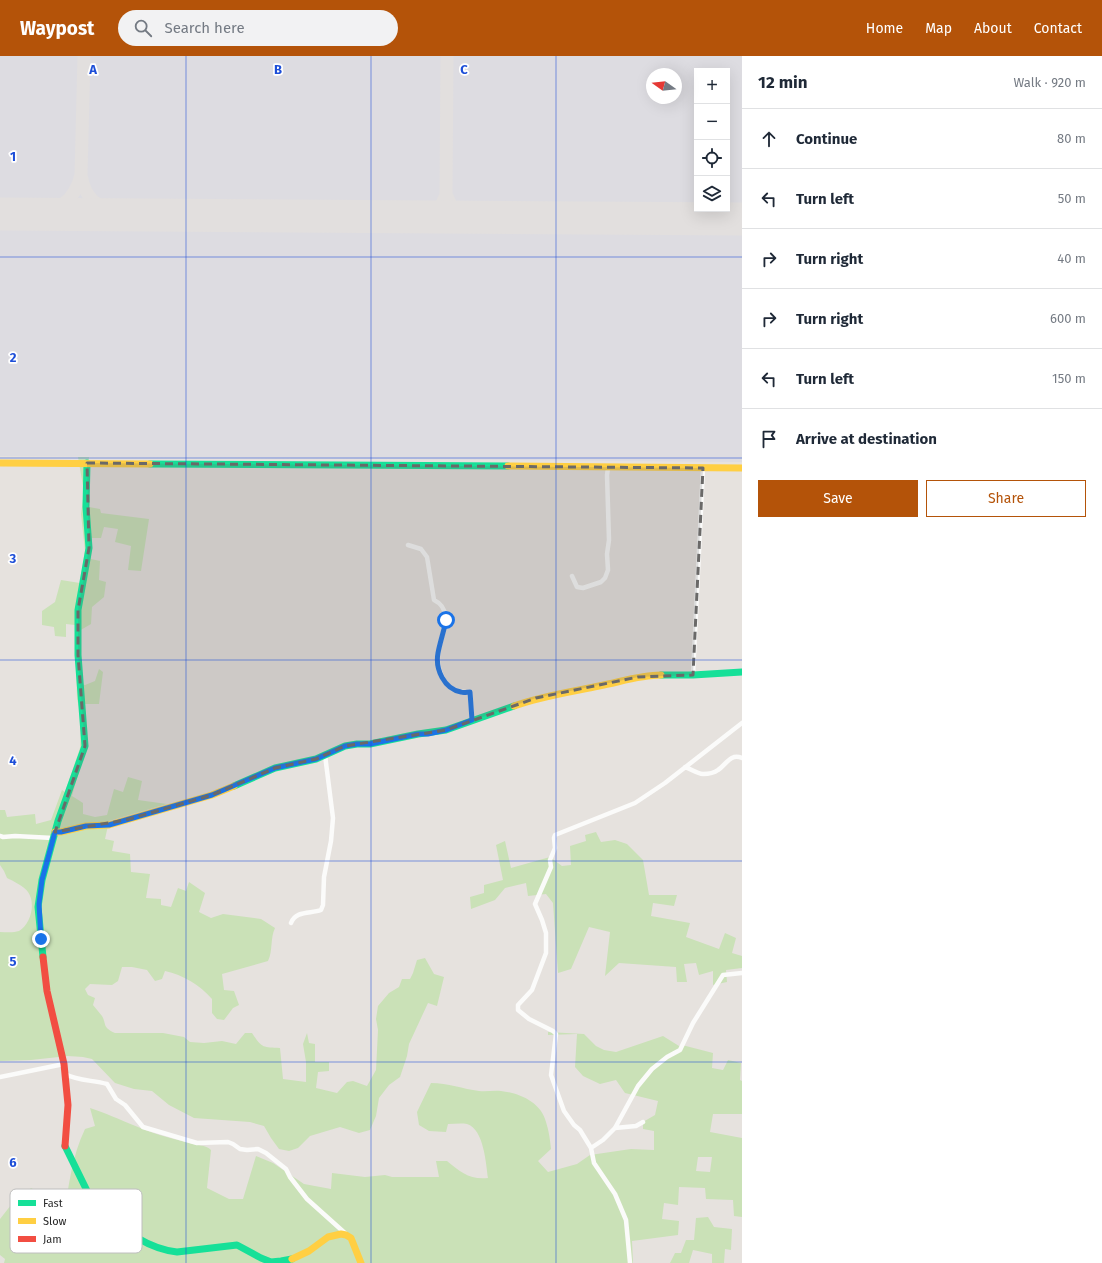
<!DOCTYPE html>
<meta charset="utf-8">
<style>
:root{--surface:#fff;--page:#f2f2f3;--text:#1f2937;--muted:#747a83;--line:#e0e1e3;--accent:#b45309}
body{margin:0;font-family:"Fira Sans",sans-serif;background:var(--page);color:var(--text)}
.controls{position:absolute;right:12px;top:12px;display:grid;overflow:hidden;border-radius:0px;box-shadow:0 4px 16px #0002}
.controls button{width:36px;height:36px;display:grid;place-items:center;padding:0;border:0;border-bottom:1px solid var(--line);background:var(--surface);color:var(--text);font:20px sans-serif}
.compass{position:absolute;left:646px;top:12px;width:36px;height:36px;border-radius:50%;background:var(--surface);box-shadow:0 4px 16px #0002;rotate:285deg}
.stop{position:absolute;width:12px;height:12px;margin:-9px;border:3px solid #1a73e8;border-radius:50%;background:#fff}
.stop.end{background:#1a73e8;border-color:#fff;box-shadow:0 1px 4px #0008}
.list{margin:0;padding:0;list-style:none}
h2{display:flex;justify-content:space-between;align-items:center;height:52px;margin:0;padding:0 16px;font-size:17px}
h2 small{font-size:13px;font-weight:400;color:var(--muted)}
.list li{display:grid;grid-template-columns:26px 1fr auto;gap:12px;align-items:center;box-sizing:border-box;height:60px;padding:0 16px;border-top:1px solid var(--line)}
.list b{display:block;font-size:15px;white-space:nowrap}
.list em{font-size:13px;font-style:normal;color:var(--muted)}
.actions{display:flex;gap:8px;padding:12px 16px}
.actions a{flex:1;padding:9px 0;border:1px solid var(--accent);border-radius:0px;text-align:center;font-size:14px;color:var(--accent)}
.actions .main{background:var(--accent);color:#fff}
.icon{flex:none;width:22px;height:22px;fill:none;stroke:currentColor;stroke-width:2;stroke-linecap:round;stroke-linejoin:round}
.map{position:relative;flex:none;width:742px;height:1207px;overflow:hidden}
header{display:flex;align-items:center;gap:24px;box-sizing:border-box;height:56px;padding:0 20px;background:var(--accent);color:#fff}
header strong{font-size:19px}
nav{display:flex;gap:22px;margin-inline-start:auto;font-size:14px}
.search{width:280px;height:36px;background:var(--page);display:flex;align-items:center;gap:10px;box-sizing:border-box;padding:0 14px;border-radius:22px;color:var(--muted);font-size:15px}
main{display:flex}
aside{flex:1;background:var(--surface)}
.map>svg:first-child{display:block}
</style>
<header>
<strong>Waypost</strong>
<div class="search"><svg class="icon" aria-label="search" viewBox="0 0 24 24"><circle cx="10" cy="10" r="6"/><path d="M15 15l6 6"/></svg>Search here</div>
<nav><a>Home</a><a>Map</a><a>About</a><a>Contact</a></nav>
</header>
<main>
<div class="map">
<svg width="742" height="1207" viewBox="0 0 742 1207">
<rect width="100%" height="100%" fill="#e6e2de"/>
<path fill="#dddce1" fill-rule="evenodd" d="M 0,0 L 742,0 L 742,406 L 0,400 ZM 697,15 L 727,15 L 727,153 L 697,153 ZM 652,18 L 676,18 L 676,42 L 652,42 Z"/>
<path fill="#cae1b7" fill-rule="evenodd" d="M 78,401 L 89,401 L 88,424 L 89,451 L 100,453 L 101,457 L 149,463 L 141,515 L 128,514 L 131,490 L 115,486 L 118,473 L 104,471 L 101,482 L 92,482 L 91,503 L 100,505 L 99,524 L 106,526 L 104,541 L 92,551 L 91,568 L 79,575 L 81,628 L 85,629 L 95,625 L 99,613 L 103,616 L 99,648 L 83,648 L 86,690 L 72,740 L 83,747 L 83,758 L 95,761 L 107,759 L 114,733 L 123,736 L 128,721 L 142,725 L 138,744 L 167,748 L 109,765 L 105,783 L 114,785 L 112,795 L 130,798 L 131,816 L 150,818 L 146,842 L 161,843 L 161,849 L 171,851 L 178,832 L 186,835 L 189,826 L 205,837 L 199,856 L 211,862 L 223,858 L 261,863 L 275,872 C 270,882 273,895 268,905 L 222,918 L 224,934 L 234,935 L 239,949 L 233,952 L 224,964 L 217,963 L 212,957 L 212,943 C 200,929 183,919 165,915 L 162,923 L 155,925 L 147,914 L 132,911 L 122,911 L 118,925 L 112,929 L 90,928 L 85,933 L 88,939 L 95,942 L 93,949 C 96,953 99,956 102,960 C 107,969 102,971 115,977 L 163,977 L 184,981 L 190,986 L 204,987 L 222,985 L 236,988 L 245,977 L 252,977 C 262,992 262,991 280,992 L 283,1023 L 306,1026 L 306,1006 L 303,988 L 307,977 L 309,987 L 315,988 L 315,1006 L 329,1006 L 329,1015 L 318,1016 L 316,1032 L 337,1037 L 347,1026 L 353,1025 L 367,1030 L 376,1014 L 378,974 L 376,963 L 378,950 L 389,937 L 399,931 L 402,923 L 410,923 L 413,917 L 417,904 L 425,902 L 434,918 L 444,921 L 437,950 L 428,947 L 409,988 L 407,1000 L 400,1021 L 389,1029 L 379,1042 L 376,1060 L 370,1074 L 359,1077 L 340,1071 L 310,1080 L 298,1092 L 289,1095 L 279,1093 L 271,1082 L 264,1070 L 250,1066 L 194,1062 L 169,1049 L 152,1035 L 134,1033 L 115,1027 L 92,1003 L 83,1001 L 68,1000 L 31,1004 L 0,1005 L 0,876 C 6,876 13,877 19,875 C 31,868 36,847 28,836 C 24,830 13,825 7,822 L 4,815 L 0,809 L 0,754 L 5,754 L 7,761 L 35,758 L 36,768 L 51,764 L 62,734 L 65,736 L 80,692 L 81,659 L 77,643 L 75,569 L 66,568 L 66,581 L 55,580 L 54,571 L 42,569 L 42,555 L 55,546 L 61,524 L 80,527 L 85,495 L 81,458 L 84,436 Z
M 596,776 L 601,786 L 615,784 L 627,788 L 643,804 L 649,839 L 677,839 L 674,850 L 653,847 L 651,860 L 690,867 L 686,881 L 719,893 L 725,877 L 736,882 L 732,897 L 742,900 L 742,912 L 726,914 L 727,926 L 713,929 L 713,915 L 699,919 L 696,907 L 684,908 L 687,926 L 677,926 L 676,911 L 619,907 L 605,920 L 610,876 L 589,871 L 571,913 L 558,917 L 553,847 L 546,838 L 528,840 L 526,827 L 505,832 L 495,844 L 471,853 L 470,841 L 484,837 L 484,829 L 503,824 L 496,789 L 505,785 L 511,812 L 550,801 L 562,810 L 571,809 L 570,790 L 586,785 L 585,779 Z
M 548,976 L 584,978 L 596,990 L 604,994 L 616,996 L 663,980 L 679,990 L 682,989 L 713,997 L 712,1012 L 723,1014 L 728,1004 L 741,1007 L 740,1024 L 742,1025 L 742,1058 L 713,1058 L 710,1076 L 742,1082 L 742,1161 L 734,1160 L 733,1144 L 706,1143 L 705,1132 L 679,1131 L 678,1149 L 664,1147 L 662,1163 L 679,1165 L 678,1179 L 632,1185 L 633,1207 L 4,1207 L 5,1203 L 0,1199 L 0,1163 L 11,1149 L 31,1132 L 41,1137 L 44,1150 L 64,1158 C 69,1129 72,1100 85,1073 L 95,1070 L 90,1052 C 106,1057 118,1063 133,1069 C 151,1077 170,1082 189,1087 C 196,1089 206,1089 211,1094 L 207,1132 L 229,1143 L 243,1143 L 256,1100 L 273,1107 L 304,1128 L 331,1133 L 332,1117 L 365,1121 L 385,1119 L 392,1121 L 439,1121 L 436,1105 L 447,1105 C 460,1116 470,1124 488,1122 C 486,1108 484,1073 467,1068 C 461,1067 454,1068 448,1068 L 446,1076 L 429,1075 L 419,1069 L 417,1056 L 431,1027 C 448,1027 463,1033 479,1035 C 486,1036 494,1034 501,1035 C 519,1037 541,1046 546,1066 C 549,1075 550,1084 551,1093 L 538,1105 L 548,1116 L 577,1108 L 590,1099 L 631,1093 L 654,1094 L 654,1075 L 643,1073 L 643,1066 L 655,1059 L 658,1045 L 625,1037 L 616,1024 L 600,1028 L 583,1020 L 575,1011 L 577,978 L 548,979 ZM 698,1101 L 712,1101 L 710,1116 L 696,1115 Z
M 708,1161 L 714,1171 L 732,1173 L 731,1194 L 725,1193 L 724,1207 L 712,1207 L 712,1198 L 693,1194 L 689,1207 L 670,1207 L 675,1197 L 681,1197 L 686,1184 L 694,1184 L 696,1162 Z"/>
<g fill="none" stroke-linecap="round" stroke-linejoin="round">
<path stroke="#e2dfde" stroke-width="13" d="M 84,0 L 81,119 C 85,143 97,151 119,159
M 447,0 L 446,139 L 453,153 L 460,162
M 32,159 C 58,154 74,147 81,119
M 430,162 L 440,152 L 446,139"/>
<path stroke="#e2dfde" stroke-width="33" d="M 0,158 L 742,163"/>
<path stroke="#fbfbfa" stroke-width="4.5" d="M 408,489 L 421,493 L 427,501 L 434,544 C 457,555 438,583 438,600 C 437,609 440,617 444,624 C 450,634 459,636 470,636 L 472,664
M 572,520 L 577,531 L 583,532 L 601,526 L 605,522 L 608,514 L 607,498 L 609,484 L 607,419 L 608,412
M 693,619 L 703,412
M 685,711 C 691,713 697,718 703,718 C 708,718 714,717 718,714 C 726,709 730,697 742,702
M 0,780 L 3,781 L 15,780 L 53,782
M 291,867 C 296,854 311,858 321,854 L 323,849 L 324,821 L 331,785 L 333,762 L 325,699
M 65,1018 C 78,1025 93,1024 107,1028 L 116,1043 L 125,1049 L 143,1071 L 197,1087 L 228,1086 L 233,1088 L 240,1093 L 247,1094 L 258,1093 L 266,1097 L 286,1113 L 290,1121 L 307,1143 L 346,1178
M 0,1021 L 64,1008
M 615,1072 L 636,1070 L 643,1066
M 591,1092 L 603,1084 L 615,1072 L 638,1030 L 652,1013 L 667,1001 L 680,994 L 693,967 L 723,919 L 742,917
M 630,1207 L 626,1164 L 615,1138 L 594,1107 L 591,1092 L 580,1074 L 574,1069 L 564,1055 L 551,1019 L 556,978 L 553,975 L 529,963 L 518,954 L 518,949 L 532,934 L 546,897 L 546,877 L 542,864 L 535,848 L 551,811 L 550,804 L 555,792 L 554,782 L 555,779 L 635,747 L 665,727 L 742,667"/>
<path stroke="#16e098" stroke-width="7" d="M 150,408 L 508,410
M 661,619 L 693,619 L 742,616
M 234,730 L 275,712 L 316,703 L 345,690 L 357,688 L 370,688 L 418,678 L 446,674 L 514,650
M 43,901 L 38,851 L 42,824 L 58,765 L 85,690 L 78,599 L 78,554 L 89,492 L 86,451 L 87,407
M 65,1090 L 93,1147 L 98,1153 C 122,1172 146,1193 177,1196 L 237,1189 L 261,1202 L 271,1206 L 281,1205 L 292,1203"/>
<path stroke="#ffcf43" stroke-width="7" d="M 0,407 L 150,408
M 508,410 L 742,412
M 514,650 C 542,640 570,636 599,630 C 620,626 640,619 661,619
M 55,776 L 61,776 L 86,770 L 109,769 L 212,739 L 234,730
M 292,1203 L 309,1195 L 328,1181 L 341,1178 L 346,1179 L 351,1182 L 361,1207"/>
<path stroke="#f24e42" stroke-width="7" d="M 43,901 L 47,935 L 64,1008 L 68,1049 L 65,1090"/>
</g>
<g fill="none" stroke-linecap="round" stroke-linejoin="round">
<path stroke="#1a73e8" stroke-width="5" d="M 41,883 L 39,848 L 42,824 L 55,776 L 61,776 L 86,770 L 109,769 L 126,764 L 212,739 L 275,712 L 316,703 L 345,690 L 357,688 L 370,688 L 418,678 L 428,678 L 446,674 L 472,664 L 470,636 C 467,636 464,637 461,636 C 444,633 435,613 438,597 C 440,586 444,575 446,564"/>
</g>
<path fill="#6a6968" fill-opacity="0.2" stroke="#6a6968" stroke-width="3" stroke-dasharray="8 5" stroke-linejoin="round" d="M 87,407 L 703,412 L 693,619 L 638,621 L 536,642 L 446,674 L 345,690 L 316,703 L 275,712 L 212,739 L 126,764 L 55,776 L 85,690 L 78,599 L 78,554 L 89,492 Z"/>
<path fill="none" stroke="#1d4ed8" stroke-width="1" stroke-opacity="0.55" d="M 186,0 L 186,1207M 371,0 L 371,1207M 556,0 L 556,1207M 0,201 L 742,201M 0,402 L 742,402M 0,604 L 742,604M 0,805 L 742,805M 0,1006 L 742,1006"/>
<rect x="10" y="1133" width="132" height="64" rx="6" fill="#fff" stroke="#bebebe" stroke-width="1"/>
<rect x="18" y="1144" width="18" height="6" fill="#16e098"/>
<rect x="18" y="1162" width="18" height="6" fill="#ffcf43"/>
<rect x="18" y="1180" width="18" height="6" fill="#f24e42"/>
<g font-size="11" fill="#282828">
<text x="43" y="1151">Fast</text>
<text x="43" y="1169">Slow</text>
<text x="43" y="1187">Jam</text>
</g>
<g font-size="13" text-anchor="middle" font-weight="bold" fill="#1d4ed8" stroke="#fff" stroke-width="3.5" stroke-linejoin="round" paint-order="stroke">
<text x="93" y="18">A</text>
<text x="278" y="18">B</text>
<text x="464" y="18">C</text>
<text x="13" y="105">1</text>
<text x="13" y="306">2</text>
<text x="13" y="507">3</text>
<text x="13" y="709">4</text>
<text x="13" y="910">5</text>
<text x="13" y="1111">6</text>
</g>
</svg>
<div class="controls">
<button>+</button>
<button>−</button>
<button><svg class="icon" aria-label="locate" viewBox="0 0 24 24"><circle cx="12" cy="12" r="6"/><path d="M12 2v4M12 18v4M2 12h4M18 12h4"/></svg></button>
<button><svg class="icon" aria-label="layers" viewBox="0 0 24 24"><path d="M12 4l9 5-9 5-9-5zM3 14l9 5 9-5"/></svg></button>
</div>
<svg class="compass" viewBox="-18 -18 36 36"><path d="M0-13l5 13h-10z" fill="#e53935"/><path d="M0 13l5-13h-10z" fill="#747a83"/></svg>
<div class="stop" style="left:446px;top:564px"></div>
<div class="stop end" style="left:41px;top:883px"></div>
</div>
<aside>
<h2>12 min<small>Walk · 920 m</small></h2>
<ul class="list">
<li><svg class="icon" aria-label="ahead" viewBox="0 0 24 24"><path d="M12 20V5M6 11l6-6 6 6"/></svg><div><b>Continue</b></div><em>80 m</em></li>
<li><svg class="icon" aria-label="left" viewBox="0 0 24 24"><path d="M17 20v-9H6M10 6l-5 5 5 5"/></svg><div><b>Turn left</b></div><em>50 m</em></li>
<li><svg class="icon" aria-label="right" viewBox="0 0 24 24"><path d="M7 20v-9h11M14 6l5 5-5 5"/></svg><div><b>Turn right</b></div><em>40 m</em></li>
<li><svg class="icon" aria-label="right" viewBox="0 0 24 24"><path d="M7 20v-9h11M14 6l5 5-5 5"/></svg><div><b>Turn right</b></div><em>600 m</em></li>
<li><svg class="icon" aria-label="left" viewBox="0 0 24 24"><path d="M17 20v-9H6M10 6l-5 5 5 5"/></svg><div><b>Turn left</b></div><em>150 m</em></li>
<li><svg class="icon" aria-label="arrive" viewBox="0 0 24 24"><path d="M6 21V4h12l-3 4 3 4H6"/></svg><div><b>Arrive at destination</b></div></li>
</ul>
<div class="actions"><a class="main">Save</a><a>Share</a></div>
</aside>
</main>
